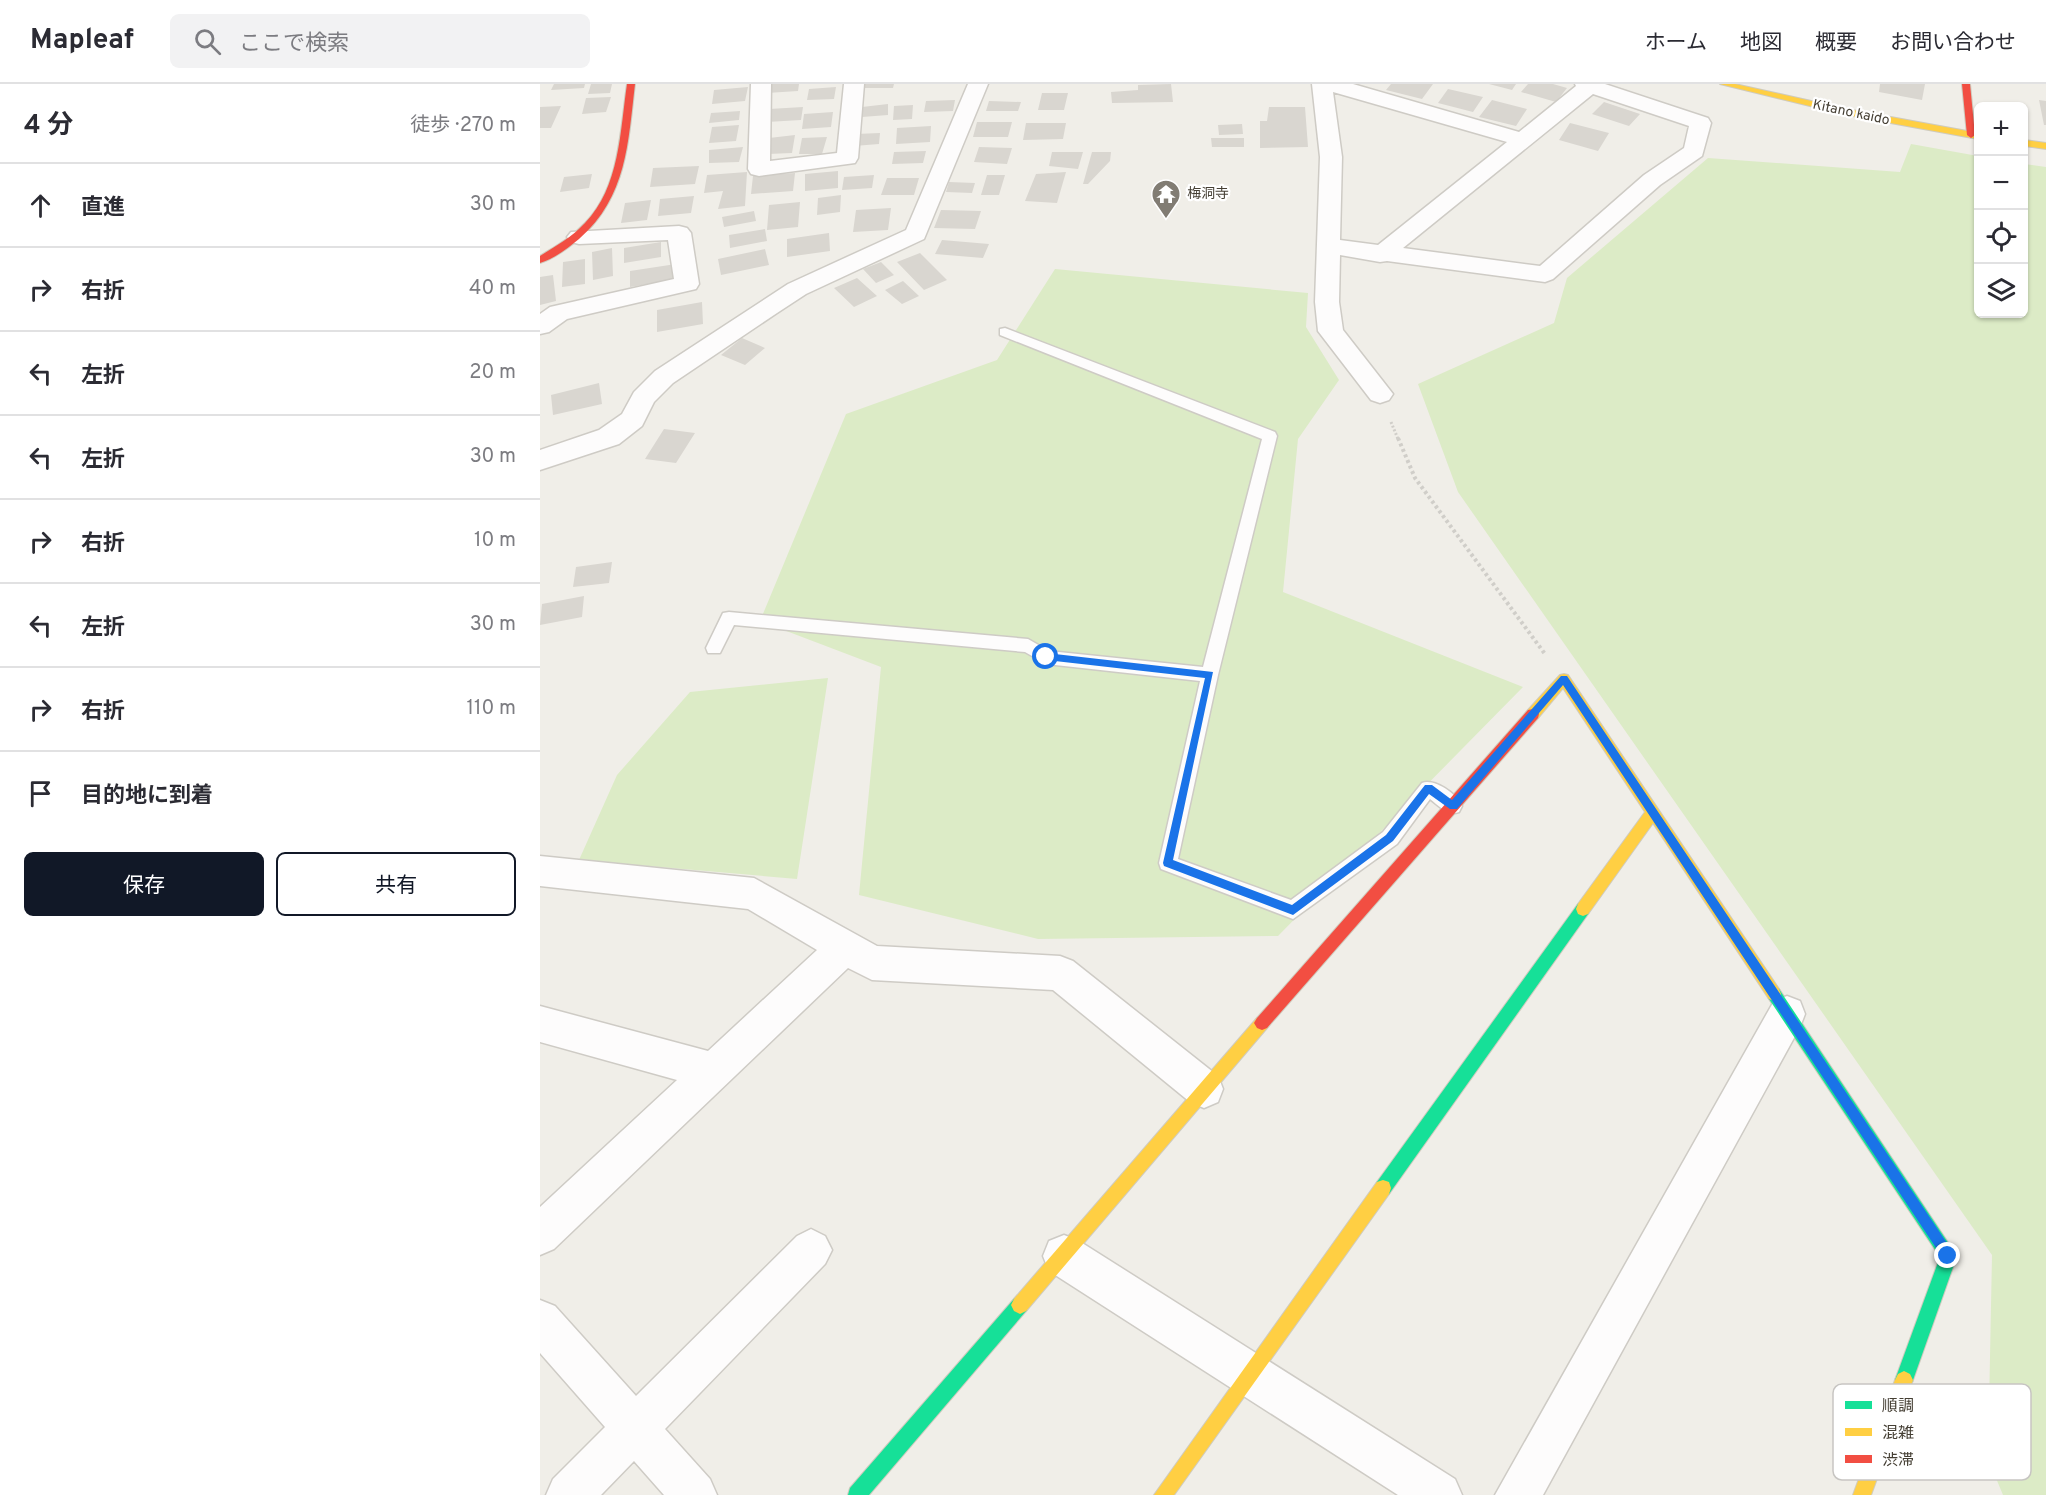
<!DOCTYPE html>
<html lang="ja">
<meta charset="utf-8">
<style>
:root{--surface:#fff;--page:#f2f2f3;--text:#2b2b33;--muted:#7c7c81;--line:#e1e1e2;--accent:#111827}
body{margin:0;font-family:Overpass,"Noto Sans JP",sans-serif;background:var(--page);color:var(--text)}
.controls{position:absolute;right:18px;top:18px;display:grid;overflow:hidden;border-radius:9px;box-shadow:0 2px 4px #0004}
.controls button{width:54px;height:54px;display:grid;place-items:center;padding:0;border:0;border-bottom:2px solid var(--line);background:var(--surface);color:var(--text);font:30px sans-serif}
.stop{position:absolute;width:18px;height:18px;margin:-14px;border:4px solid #1a73e8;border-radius:50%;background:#fff}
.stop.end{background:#1a73e8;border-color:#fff;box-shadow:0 2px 6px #0008}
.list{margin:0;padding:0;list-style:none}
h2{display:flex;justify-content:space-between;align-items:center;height:78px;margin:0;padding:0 24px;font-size:26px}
h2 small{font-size:20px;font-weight:400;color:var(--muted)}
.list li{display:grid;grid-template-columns:39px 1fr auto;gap:18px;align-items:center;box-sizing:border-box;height:84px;padding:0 24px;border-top:2px solid var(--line)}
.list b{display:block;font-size:22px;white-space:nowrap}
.list em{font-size:20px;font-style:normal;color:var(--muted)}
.actions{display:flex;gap:12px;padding:18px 24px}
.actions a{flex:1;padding:14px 0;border:2px solid var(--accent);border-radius:9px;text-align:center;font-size:21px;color:var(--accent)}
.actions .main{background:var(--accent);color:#fff}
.icon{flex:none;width:33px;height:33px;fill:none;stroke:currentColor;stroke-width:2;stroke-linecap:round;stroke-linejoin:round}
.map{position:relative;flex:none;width:1506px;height:1411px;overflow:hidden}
header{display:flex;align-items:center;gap:36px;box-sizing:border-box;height:84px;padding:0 30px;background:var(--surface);border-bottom:2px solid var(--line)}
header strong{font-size:28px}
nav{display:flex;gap:33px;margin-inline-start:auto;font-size:21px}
.search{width:420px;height:54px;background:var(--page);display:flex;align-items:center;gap:15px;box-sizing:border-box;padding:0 21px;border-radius:9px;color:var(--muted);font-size:22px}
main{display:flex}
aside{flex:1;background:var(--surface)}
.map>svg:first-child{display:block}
</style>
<header>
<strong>Mapleaf</strong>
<div class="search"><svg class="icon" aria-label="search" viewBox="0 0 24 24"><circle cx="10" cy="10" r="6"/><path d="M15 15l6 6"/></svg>ここで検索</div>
<nav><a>ホーム</a><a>地図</a><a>概要</a><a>お問い合わせ</a></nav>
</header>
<main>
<aside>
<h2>4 分<small>徒歩 · 270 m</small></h2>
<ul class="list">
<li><svg class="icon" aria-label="ahead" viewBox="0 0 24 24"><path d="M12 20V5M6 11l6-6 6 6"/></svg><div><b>直進</b></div><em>30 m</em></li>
<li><svg class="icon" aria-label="right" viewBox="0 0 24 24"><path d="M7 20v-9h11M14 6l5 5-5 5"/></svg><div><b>右折</b></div><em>40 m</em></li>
<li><svg class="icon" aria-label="left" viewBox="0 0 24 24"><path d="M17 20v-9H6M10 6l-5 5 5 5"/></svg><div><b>左折</b></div><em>20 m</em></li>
<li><svg class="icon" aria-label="left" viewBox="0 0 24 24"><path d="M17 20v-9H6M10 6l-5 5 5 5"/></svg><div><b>左折</b></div><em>30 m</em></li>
<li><svg class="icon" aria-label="right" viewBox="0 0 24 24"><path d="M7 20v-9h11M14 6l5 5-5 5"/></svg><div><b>右折</b></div><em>10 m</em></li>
<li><svg class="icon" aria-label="left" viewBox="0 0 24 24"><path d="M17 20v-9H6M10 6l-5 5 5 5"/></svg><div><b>左折</b></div><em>30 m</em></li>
<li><svg class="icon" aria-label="right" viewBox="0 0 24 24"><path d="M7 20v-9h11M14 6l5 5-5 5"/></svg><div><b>右折</b></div><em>110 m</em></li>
<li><svg class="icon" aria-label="arrive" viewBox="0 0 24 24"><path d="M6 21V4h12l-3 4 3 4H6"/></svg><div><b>目的地に到着</b></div></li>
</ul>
<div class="actions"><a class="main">保存</a><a>共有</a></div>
</aside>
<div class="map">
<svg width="1506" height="1411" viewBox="0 0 1506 1411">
<rect width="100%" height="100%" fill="#f0eee8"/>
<path fill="#dcebc6" d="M 1371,60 L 1438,72 L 1438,230 L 1484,230 L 1484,80 L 1506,83 L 1506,1411 L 1463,1411 L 1448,1375 L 1452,1171 L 918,408 L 878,300 L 1014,239 L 1027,194 L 1168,74 L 1360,88 Z
M 515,185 L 768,209 L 766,243 L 799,296 L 758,355 L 743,508 L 983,603 L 738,852 L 498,855 L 319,811 L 341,583 L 220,537 L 306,330 L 457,276 Z
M 288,594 L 257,795 L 39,776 L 77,691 L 150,608 Z"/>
<path fill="#d9d6d0" d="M 14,0 L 45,0 L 44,4 L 11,6 Z
M 51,0 L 72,0 L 70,9 L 48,10 Z
M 228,0 L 259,0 L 258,7 L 227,9 Z
M 322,0 L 354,0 L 353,4 L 322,4 Z
M 631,0 L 633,18 L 572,19 L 571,8 L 598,6 L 598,1 Z
M 851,0 L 893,0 L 882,15 L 846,6 Z
M 949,0 L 976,0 L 972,6 Z
M 988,0 L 1013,0 L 1027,4 L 1016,18 L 981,8 Z
M 1340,0 L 1385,0 L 1382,16 L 1339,8 Z
M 208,3 L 205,17 L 172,20 L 174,6 Z
M 296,3 L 294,15 L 267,16 L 269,5 Z
M 908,5 L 943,13 L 933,28 L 898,19 Z
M 502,9 L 528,9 L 524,26 L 498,26 Z
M 71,13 L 66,28 L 42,30 L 46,14 Z
M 415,16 L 413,27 L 384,28 L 386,17 Z
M 952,16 L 987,25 L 976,42 L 939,33 Z
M 1499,16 L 1506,17 L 1506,41 L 1504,41 Z
M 449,17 L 481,18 L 478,27 L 446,27 Z
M 1064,18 L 1100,30 L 1089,42 L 1052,30 Z
M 348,20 L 348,31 L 322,33 L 322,23 Z
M 373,21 L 372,35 L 353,36 L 354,22 Z
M 21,22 L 11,44 L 0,44 L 0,23 Z
M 263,23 L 261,36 L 227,38 L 229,25 Z
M 729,23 L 765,23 L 768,63 L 720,64 L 720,37 L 727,37 Z
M 200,27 L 199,36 L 169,39 L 171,29 Z
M 293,28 L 291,43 L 262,45 L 264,30 Z
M 437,38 L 472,38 L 468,53 L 433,53 Z
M 486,39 L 526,39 L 523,55 L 483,56 Z
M 1030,39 L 1069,49 L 1058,67 L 1019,56 Z
M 702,40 L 703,50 L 679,51 L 678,41 Z
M 199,41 L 196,57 L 169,59 L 172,43 Z
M 391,42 L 390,58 L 356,60 L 357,44 Z
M 340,49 L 339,60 L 314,62 L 316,50 Z
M 255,51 L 252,69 L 228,70 L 229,54 Z
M 287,53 L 282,70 L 259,70 L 262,54 Z
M 671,54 L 704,54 L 704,63 L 672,63 Z
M 203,63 L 199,78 L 169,79 L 169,66 Z
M 439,63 L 472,64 L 467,80 L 434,78 Z
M 386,67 L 383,79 L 352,80 L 354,68 Z
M 512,68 L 543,68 L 538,85 L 509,82 Z
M 552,68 L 571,68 L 570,77 L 548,100 L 543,100 Z
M 159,82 L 155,100 L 110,103 L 113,84 Z
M 298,87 L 298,104 L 265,107 L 265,90 Z
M 207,88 L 205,122 L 178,125 L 183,107 L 164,109 L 167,91 Z
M 526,88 L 517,119 L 485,117 L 496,90 Z
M 255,89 L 253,107 L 211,110 L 213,92 Z
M 52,90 L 49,104 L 20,108 L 24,93 Z
M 334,91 L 332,104 L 302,106 L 304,93 Z
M 447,91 L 465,91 L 459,111 L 441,111 Z
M 347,94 L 379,94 L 374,111 L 341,111 Z
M 409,98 L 435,99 L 432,109 L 406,108 Z
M 301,111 L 300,128 L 277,131 L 278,114 Z
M 154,112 L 151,129 L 118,132 L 120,115 Z
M 111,116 L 107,136 L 81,139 L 85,119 Z
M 260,118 L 258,143 L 227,146 L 229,121 Z
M 351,124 L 348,146 L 313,148 L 316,126 Z
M 401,126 L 441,127 L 435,145 L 394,144 Z
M 214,127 L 216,137 L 184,143 L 182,133 Z
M 225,145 L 227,157 L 190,164 L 189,151 Z
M 289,149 L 290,167 L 247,173 L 247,155 Z
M 402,156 L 449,160 L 443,174 L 395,170 Z
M 121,158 L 121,173 L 84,179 L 84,164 Z
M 72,164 L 73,192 L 53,196 L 52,168 Z
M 225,165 L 229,181 L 181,191 L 178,175 Z
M 380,169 L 407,196 L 384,206 L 357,178 Z
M 45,175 L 45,200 L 22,203 L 23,178 Z
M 341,178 L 354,191 L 336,199 L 323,185 Z
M 136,180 L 136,195 L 90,203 L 90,187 Z
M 13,191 L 16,217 L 0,221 L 0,193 Z
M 317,194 L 337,212 L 314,223 L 294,204 Z
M 363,197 L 379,212 L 362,220 L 345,206 Z
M 162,218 L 163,240 L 117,248 L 117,226 Z
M 202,254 L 225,264 L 205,281 L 181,271 Z
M 59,299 L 62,320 L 13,331 L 11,311 Z
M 124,345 L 155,349 L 136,379 L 105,375 Z
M 72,478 L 69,499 L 33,503 L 36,483 Z
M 44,512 L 42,533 L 0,541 L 2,520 Z"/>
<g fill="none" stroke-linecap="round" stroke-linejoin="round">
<g stroke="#cecbc5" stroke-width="3">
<path id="lane" d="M 465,244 L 735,348 L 737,352 L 678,591 L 638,775 L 751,816 L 843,748 L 882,699 C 894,694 917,710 922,722 L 919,728 C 908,732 899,722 890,715 L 857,760 L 753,835 L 621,785 L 619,779 L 660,597 L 506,580 L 485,568 L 194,541 L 180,569 L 168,569 L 166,564 L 183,529 L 189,528 L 488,555 L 509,567 L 663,583 L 722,355 L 460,251 L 460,245 Z"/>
</g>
<g stroke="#cecbc5" stroke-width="3">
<path id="street" d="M 211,0 L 231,0 L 230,77 L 297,69 L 304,0 L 324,0 L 318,74 L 315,79 L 219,92 L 211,90 L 208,85 Z
M 428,0 L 448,0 L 384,155 L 266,210 L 237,229 L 133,299 L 114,318 L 102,342 L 79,360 L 0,386 L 0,366 L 59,346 L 82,330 L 94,308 L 115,287 L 248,200 L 366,146 Z
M 772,0 L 813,0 L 979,48 L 1036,2 L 1035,0 L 1065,0 L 1168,34 L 1171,39 L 1162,72 L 1120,101 L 1013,195 L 1005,198 L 847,177 L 840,178 L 800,171 L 799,218 L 803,246 L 853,310 L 849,316 L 840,319 L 831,316 L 778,247 L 775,218 L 780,73 ZM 793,8 L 967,58 L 838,161 L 800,156 L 802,73 ZM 1053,10 L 1149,42 L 1144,64 L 1104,91 L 1000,182 L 863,164 Z
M 139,142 L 147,144 L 151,149 L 159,200 L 156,205 L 27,235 L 9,248 L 0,250 L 0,230 L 10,223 L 134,195 L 128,156 L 39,160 L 31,158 L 27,153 L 31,148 Z
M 0,772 L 214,794 L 337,862 L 520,872 L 533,877 L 678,992 L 683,1005 L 678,1018 L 664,1024 L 650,1018 L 513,906 L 332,896 L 308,884 L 14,1165 L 0,1171 L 0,1123 L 137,996 L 0,958 L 0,922 L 168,967 L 277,866 L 208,825 L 0,802 Z
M 1247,912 L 1260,917 L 1265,930 L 1260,943 L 1003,1411 L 955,1411 L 1234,917 Z
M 271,1145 L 285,1152 L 292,1166 L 285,1180 L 125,1345 L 170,1395 L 177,1411 L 124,1411 L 94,1377 L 61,1411 L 6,1411 L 13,1395 L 65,1343 L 0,1269 L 0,1216 L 15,1222 L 96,1312 L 257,1152 Z
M 524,1151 L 539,1157 L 915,1395 L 922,1411 L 858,1411 L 509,1187 L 503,1172 L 509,1157 Z"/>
</g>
<g stroke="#cfcbbe" stroke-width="2">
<path id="fast" d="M 1043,818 L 1048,820 L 1050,825 L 1048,830 L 849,1110 L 843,1112 L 837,1110 L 835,1104 L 837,1098 L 1038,820 Z
M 1234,903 L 1239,905 L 1417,1172 L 1373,1296 L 1370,1302 L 1364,1305 L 1358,1302 L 1355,1296 L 1400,1173 L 1229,915 L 1227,910 L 1229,905 Z
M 480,1212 L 486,1215 L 489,1221 L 486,1227 L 329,1411 L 308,1411 L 310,1404 L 474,1215 Z"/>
</g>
<g stroke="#cfcbbe" stroke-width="2">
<path id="slow" d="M 1180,0 L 1195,0 L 1307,25 L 1438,49 L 1438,55 L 1307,31 Z
M 1484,56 L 1506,59 L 1506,65 L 1484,62 Z
M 1024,590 L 1028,591 L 1239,905 L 1241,910 L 1239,915 L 1234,917 L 1229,915 L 1113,739 L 1048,830 L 1043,832 L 1038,830 L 1036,825 L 1038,820 L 1105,728 L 1023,604 L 998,634 L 988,634 L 987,630 L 988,626 L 1020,591 Z
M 722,932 L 727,934 L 730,939 L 727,944 L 486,1227 L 480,1230 L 474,1227 L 471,1221 L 474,1215 L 717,934 Z
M 843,1096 L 849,1098 L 851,1104 L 849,1110 L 634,1411 L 614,1411 L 837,1098 Z
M 1364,1287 L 1370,1290 L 1373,1296 L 1331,1411 L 1313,1411 L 1355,1296 L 1358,1290 Z"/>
</g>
<g stroke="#cfcbbe" stroke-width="2">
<path id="jam" d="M 87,0 L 95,0 C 88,59 87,113 39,155 C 28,164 14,175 0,179 L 0,172 C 16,162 32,153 45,139 C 80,103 80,47 87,0 Z
M 1422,0 L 1430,0 L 1435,51 L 1431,54 L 1427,51 Z
M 993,625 L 998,626 L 999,630 L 998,634 L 727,944 L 722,946 L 717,944 L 714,939 L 717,934 L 988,626 Z"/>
</g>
<path stroke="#d0cec9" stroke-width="3" stroke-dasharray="2 2" stroke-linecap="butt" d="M 851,338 L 858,355"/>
<path stroke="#d0cec9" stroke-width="4" stroke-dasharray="3 3" stroke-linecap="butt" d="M 858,354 L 875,394 L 1005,570"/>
<use href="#lane" fill="#fdfcfc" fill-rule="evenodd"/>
<use href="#street" fill="#fdfcfc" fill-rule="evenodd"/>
<use href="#fast" fill="#16e098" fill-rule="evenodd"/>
<use href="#slow" fill="#ffcf43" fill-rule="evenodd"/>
<use href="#jam" fill="#f24e42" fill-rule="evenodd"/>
</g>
<path fill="#1a73e8" d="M 506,569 L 673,588 L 633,776 L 752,821 L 846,751 L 885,701 L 892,701 L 912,716 L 1021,592 L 1027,592 L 1413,1168 L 1413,1176 L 1404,1176 L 1023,601 L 917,725 L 910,725 L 889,710 L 853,757 L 753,831 L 624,782 L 623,779 L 665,594 L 506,576 L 501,573 Z"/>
<defs>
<g id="temple-pin" transform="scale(1.5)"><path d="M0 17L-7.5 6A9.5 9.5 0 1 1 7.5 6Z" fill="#817c73" stroke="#fff"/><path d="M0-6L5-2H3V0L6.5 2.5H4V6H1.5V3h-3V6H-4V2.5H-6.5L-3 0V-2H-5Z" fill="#fff"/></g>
</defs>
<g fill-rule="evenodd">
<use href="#temple-pin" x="626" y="110"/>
</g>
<g text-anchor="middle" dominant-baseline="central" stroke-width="4.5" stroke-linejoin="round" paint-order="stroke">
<g font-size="14" fill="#453f34" stroke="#fff">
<text transform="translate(1311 29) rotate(12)">Kitano kaido</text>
</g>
<g font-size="14" fill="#453f34" stroke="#fff" text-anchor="start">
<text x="647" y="110">梅洞寺</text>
</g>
</g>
<rect x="1293" y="1300" width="198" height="96" rx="9" fill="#fff" stroke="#c7c5c2" stroke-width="1.5"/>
<rect x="1305" y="1317" width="27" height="8" fill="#16e098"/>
<rect x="1305" y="1344" width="27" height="8" fill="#ffcf43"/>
<rect x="1305" y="1371" width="27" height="8" fill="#f24e42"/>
<g font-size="16" fill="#453f34">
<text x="1342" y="1327">順調</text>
<text x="1342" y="1354">混雑</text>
<text x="1342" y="1381">渋滞</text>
</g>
</svg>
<div class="controls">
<button>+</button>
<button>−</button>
<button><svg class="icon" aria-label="locate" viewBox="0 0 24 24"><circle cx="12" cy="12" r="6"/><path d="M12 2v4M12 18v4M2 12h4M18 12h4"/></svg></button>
<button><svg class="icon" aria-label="layers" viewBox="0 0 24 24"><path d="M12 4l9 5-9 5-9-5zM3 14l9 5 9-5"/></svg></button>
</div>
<div class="stop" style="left:506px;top:573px"></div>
<div class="stop end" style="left:1408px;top:1172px"></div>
</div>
</main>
